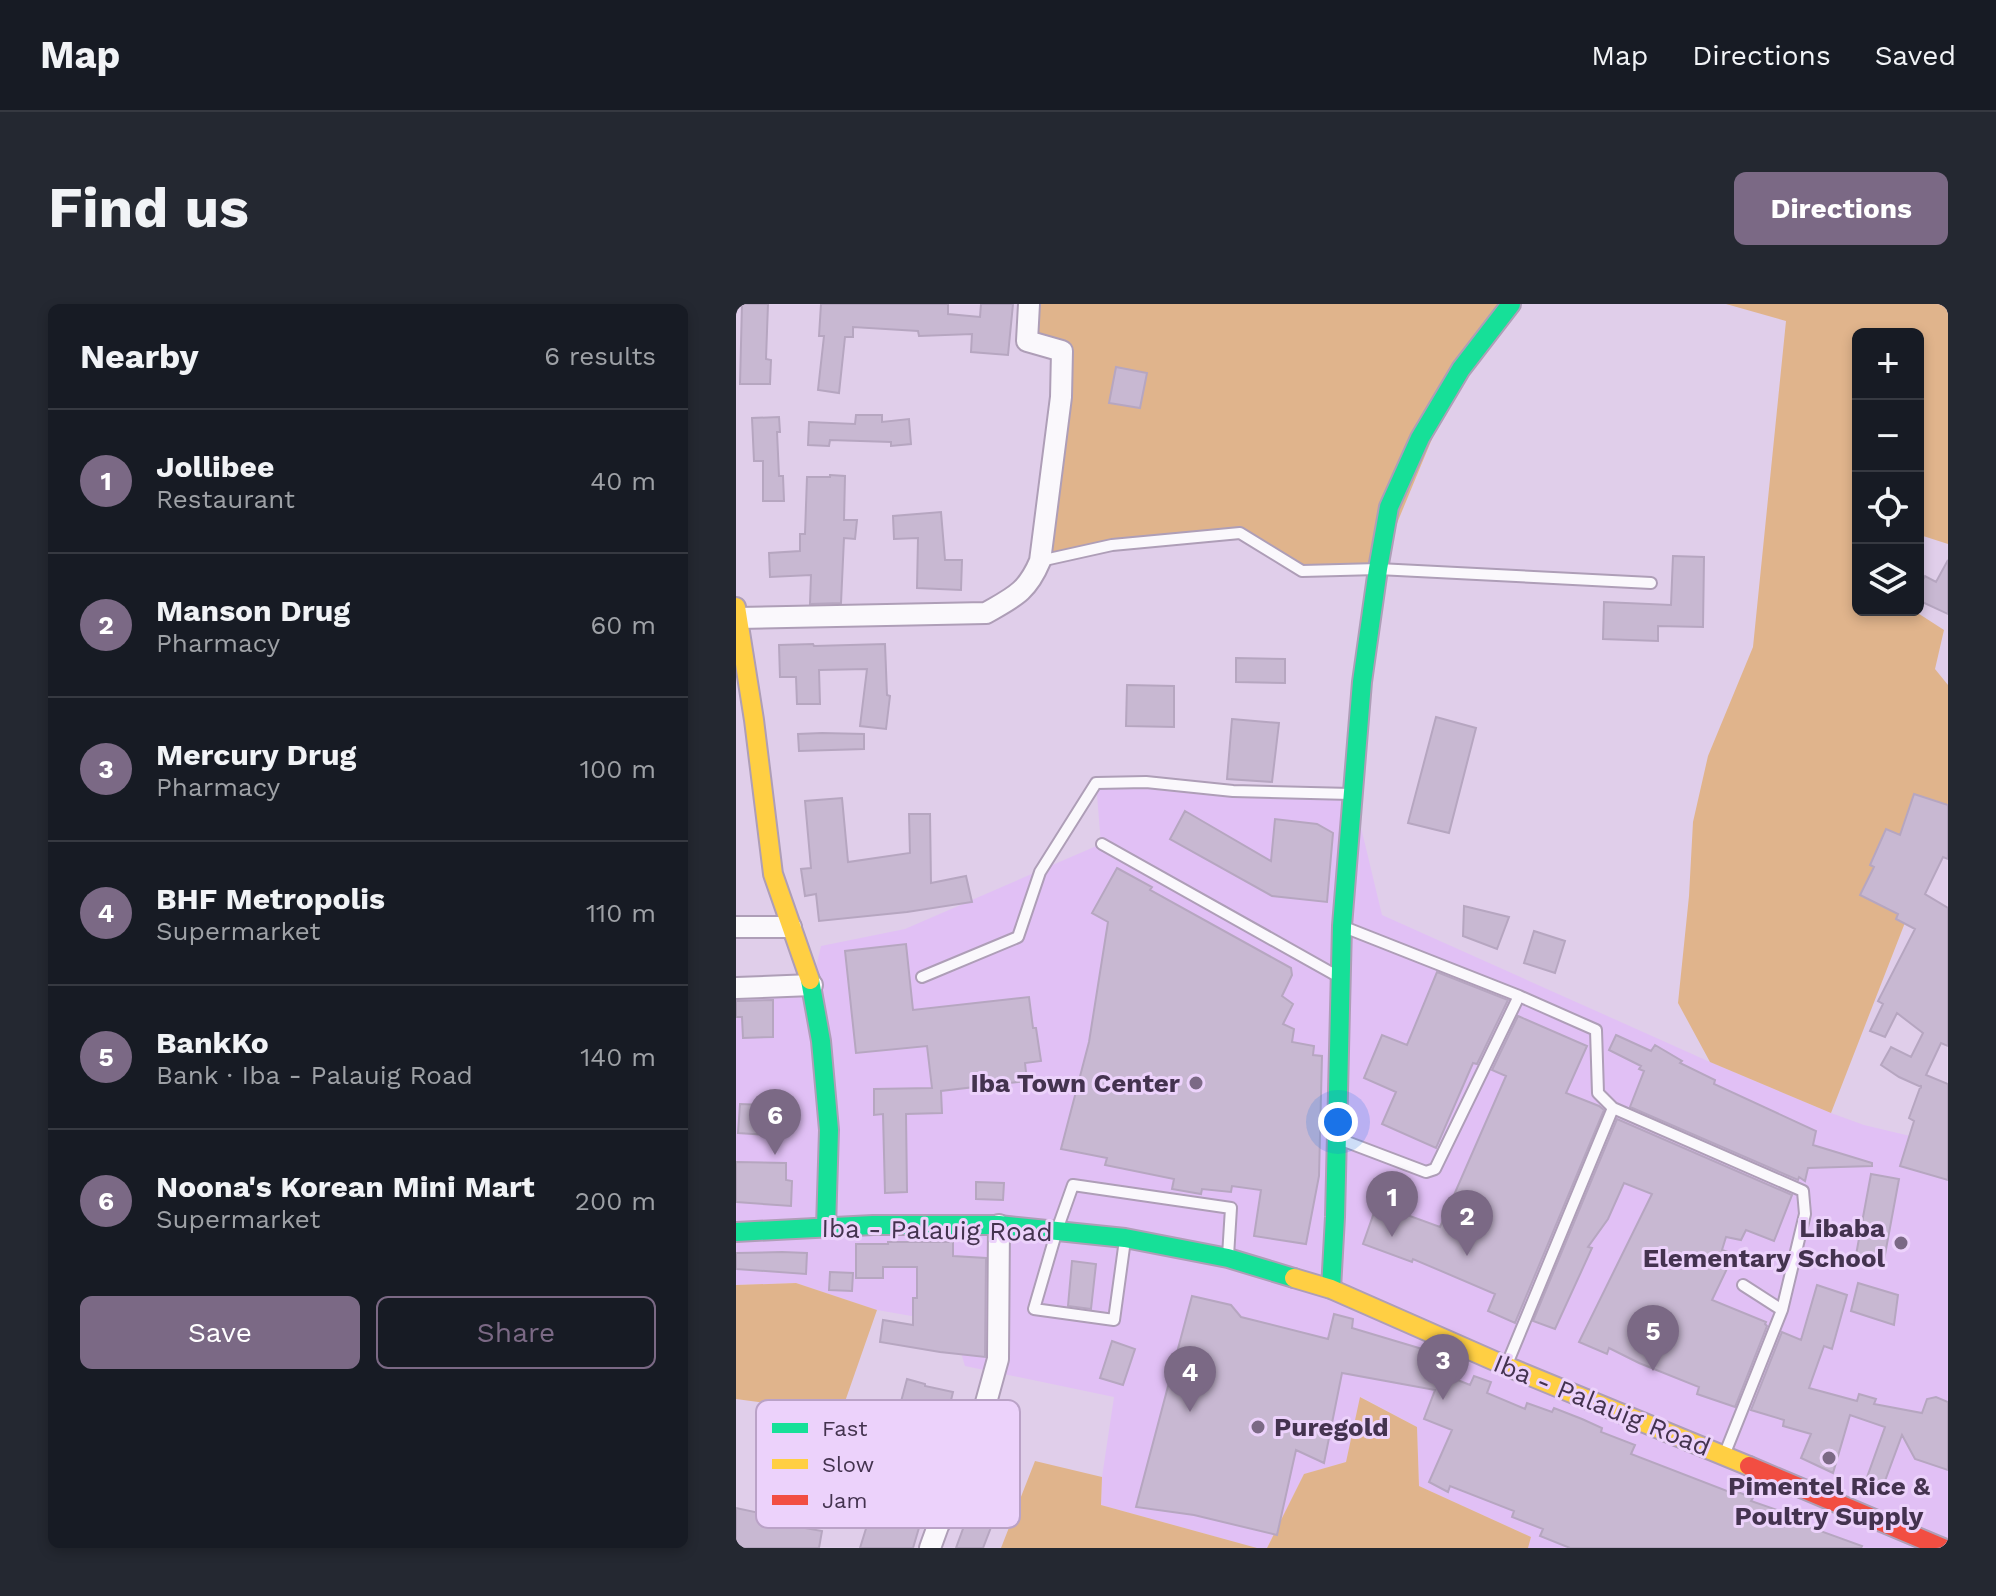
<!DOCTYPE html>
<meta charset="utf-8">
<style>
:root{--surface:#171b24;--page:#242831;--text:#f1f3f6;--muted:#9ea1a6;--line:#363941;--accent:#7b6985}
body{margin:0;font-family:"Work Sans",sans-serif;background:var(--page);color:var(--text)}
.controls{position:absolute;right:24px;top:24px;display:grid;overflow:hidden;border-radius:12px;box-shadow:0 4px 12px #0003}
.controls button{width:72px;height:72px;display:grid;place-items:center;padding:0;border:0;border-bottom:2px solid var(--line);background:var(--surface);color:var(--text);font:40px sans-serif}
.you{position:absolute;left:602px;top:818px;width:28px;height:28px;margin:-20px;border:6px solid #fff;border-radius:50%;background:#1a73e8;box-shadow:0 0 0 12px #1a73e833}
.badge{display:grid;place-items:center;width:52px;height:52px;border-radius:50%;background:var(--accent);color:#fff;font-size:26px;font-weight:700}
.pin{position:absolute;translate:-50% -66px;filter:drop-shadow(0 2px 4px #0008)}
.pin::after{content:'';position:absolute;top:42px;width:28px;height:24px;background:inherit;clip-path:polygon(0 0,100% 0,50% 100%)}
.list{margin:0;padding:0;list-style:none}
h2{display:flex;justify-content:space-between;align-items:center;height:104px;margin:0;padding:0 32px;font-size:34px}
h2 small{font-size:26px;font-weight:400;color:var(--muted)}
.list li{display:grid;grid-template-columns:52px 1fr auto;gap:24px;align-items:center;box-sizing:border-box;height:144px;padding:0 32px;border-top:2px solid var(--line)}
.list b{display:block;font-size:30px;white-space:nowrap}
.list p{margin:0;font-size:26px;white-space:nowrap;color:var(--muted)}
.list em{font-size:26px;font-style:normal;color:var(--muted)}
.actions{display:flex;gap:16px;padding:24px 32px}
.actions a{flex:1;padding:18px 0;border:2px solid var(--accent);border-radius:12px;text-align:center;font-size:28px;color:var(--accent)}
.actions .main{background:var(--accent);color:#fff}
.icon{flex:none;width:44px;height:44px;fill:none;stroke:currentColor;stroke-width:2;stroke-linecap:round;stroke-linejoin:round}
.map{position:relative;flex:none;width:1212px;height:1244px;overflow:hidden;border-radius:12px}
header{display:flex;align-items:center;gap:48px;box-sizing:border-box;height:112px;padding:0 40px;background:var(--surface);border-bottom:2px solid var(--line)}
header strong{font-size:38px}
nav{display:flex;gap:44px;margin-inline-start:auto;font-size:28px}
.intro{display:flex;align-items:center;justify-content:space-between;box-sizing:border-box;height:192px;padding:0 48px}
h1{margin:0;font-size:56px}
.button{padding:20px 36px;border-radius:12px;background:var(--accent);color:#fff;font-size:28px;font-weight:700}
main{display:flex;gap:48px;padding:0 48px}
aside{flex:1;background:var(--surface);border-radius:12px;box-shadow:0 4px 12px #0003}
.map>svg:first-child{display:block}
</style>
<header>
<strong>Map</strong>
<nav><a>Map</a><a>Directions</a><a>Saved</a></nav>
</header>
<div class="intro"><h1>Find us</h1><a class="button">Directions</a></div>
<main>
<aside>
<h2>Nearby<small>6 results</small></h2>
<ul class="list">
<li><span class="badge">1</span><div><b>Jollibee</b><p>Restaurant</p></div><em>40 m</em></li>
<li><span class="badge">2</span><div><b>Manson Drug</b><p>Pharmacy</p></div><em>60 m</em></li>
<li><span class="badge">3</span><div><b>Mercury Drug</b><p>Pharmacy</p></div><em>100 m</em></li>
<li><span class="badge">4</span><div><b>BHF Metropolis</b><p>Supermarket</p></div><em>110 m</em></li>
<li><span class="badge">5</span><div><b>BankKo</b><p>Bank · Iba - Palauig Road</p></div><em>140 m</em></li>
<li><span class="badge">6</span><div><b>Noona's Korean Mini Mart</b><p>Supermarket</p></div><em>200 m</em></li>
</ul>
<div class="actions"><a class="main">Save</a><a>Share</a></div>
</aside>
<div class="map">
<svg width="1212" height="1244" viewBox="0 0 1212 1244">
<rect width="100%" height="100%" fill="#e0ceea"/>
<path fill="#e1c0f5" d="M 360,479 L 617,490 L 646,611 L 974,758 L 1095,809 L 1128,821 L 1212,841 L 1212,1244 L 792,1244 L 795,1233 L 683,1182 L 681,1123 L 625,1093 L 610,1158 L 568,1170 L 531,1244 L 521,1244 L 365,1201 L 366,1173 L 378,1093 L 229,1062 L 216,1019 L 141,1006 L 60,979 L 0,981 L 0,686 L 76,681 L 85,642 L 169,625 L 365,540 Z"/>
<path fill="#e0b48c" d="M 293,0 L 775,0 L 725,65 L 642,265 L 566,267 L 504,229 L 376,241 L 304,257 L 326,48 L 291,37 Z
M 990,0 L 1212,0 L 1212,240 L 1184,231 L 1182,235 L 1182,30 L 1122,30 L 1122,306 L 1177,306 L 1208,326 L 1199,365 L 1212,381 L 1212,508 L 1095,809 L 974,758 L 942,699 L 953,592 L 957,518 L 972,452 L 1017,343 L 1050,17 Z
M 60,979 L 141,1006 L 105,1109 L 0,1095 L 0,981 Z
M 624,1093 L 681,1123 L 683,1182 L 795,1233 L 792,1244 L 531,1244 L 568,1170 L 610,1158 Z
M 299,1157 L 366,1173 L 365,1201 L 521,1244 L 265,1244 Z"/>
<path fill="#c8b8d2" stroke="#b6a6c0" stroke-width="2" d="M 6,0 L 32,0 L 30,55 L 35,56 L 34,80 L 4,80 Z
M 85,0 L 212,0 L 212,10 L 244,13 L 245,0 L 277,0 L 272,51 L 235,48 L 236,30 L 183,32 L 182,27 L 117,23 L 117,33 L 109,33 L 103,89 L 82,86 L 88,32 L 83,32 Z
M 380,63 L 411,69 L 404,104 L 373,99 Z
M 120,111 L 146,111 L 146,118 L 173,115 L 175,140 L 155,142 L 155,138 L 94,136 L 93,142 L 72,141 L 73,118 L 119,120 Z
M 43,113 L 44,128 L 41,128 L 43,172 L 47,172 L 48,197 L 27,197 L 27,157 L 18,157 L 16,114 Z
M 94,171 L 109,172 L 108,216 L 121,216 L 119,235 L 108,234 L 105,299 L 74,300 L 75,271 L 34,273 L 33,249 L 64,247 L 64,230 L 69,230 L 71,173 L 94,173 Z
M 205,208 L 209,256 L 226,256 L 225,286 L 181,284 L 182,234 L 158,235 L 157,212 Z
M 937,252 L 968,253 L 967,323 L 922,322 L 922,337 L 867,335 L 868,298 L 935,301 Z
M 1212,256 L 1212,310 L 1182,296 L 1182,285 L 1189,272 L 1200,278 Z
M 77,340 L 78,342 L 149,340 L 151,391 L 154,392 L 150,425 L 124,422 L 131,365 L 83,366 L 84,400 L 61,400 L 60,373 L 44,373 L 43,341 Z
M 500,354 L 549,355 L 549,379 L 500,378 Z
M 391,381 L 438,382 L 438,423 L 390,422 Z
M 700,413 L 740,424 L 713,529 L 672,519 Z
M 496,415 L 543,419 L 536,478 L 491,475 Z
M 86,429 L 128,430 L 128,445 L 63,447 L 62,430 Z
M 1178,490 L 1212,501 L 1212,555 L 1207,553 L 1189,590 L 1212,604 L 1212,742 L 1205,739 L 1190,771 L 1212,780 L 1212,876 L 1164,862 L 1178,817 L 1173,814 L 1185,781 L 1185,783 L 1163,773 L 1145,761 L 1155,743 L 1175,753 L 1187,729 L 1161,709 L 1149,733 L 1134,727 L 1147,700 L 1142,697 L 1179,625 L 1160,615 L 1162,610 L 1124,591 L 1138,563 L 1134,561 L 1150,525 L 1164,531 Z
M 106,494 L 112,558 L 174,549 L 173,510 L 194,510 L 195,579 L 230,572 L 236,598 L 171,608 L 83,617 L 80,590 L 69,592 L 65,565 L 75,564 L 69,497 Z
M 449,507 L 535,557 L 539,515 L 581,520 L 597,529 L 591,598 L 536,592 L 434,535 Z
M 381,564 L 416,583 L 414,586 L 555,664 L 556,671 L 546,692 L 557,700 L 547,720 L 558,725 L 556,738 L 578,742 L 577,751 L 586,752 L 583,872 L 570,940 L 518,932 L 525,886 L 496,882 L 495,888 L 466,885 L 465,890 L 436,885 L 438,875 L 369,861 L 371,854 L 325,845 L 353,738 L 372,618 L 356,609 Z
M 728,602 L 773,613 L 761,645 L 727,632 Z
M 798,627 L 829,637 L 819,669 L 788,659 Z
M 170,640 L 177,706 L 293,693 L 297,724 L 300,724 L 305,757 L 289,759 L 291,777 L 205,787 L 206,809 L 170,810 L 171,888 L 149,889 L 147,810 L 138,811 L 138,785 L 196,784 L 191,742 L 120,749 L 109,647 Z
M 701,668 L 772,696 L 741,760 L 737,759 L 700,844 L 646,820 L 660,788 L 628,774 L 646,731 L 671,741 Z
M 37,696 L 37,733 L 7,734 L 6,713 L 0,713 L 0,697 Z
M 782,712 L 851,742 L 830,789 L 863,802 L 868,806 L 779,1019 L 752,1007 L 759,990 L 677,955 L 676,958 L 627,940 L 641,900 L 704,923 L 770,772 L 756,766 Z
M 880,731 L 915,747 L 919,741 L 946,757 L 944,759 L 979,776 L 978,780 L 1080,827 L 1077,841 L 1136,859 L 1136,862 L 1072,864 L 1069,877 L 1063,873 L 1062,876 L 894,803 L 908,767 L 903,765 L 905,762 L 873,746 Z
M 4,800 L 50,802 L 49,832 L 2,829 Z
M 881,815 L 1056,891 L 1038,937 L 1010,926 L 1005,936 L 990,933 L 986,946 L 998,950 L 976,996 L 1030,1018 L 1029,1020 L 1031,1022 L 999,1103 L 961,1090 L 963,1083 L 903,1059 L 873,1044 L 871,1050 L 843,1038 L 916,890 L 888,879 L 872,915 L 852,943 L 856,944 L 819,1025 L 797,1017 Z
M 0,858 L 50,859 L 50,876 L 56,877 L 55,902 L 0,898 Z
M 1135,870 L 1163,875 L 1148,956 L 1120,951 Z
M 240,878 L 268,879 L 267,896 L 240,895 Z
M 152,938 L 217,938 L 217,952 L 250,954 L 249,1053 L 204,1048 L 144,1038 L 147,1016 L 177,1021 L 177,994 L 181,994 L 181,963 L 147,963 L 147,974 L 120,974 L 120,940 L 152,940 Z
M 46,948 L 71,949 L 70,970 L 0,965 L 0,949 Z
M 336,957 L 360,960 L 355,1005 L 332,1002 Z
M 94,968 L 117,969 L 116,987 L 93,986 Z
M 1122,979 L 1162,991 L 1158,1021 L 1115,1007 Z
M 1081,981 L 1111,991 L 1096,1045 L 1088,1042 L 1073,1084 L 1121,1097 L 1123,1090 L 1140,1095 L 1138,1100 L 1186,1109 L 1191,1095 L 1200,1093 L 1212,1098 L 1212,1166 L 1179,1155 L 1166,1131 L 1146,1185 L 1129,1179 L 1149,1123 L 1114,1111 L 1097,1169 L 1065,1154 L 1075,1130 L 1047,1122 L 1048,1116 L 1015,1106 L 1046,1028 L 1065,1036 Z
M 456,992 L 495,1001 L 505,1013 L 592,1035 L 598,1010 L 617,1015 L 616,1024 L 693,1047 L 691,1064 L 734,1081 L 738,1072 L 755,1078 L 751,1089 L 789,1105 L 791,1099 L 816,1108 L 818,1104 L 846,1115 L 866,1124 L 865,1128 L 899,1141 L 895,1150 L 996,1189 L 997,1186 L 1017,1194 L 1015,1197 L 1067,1215 L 1065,1220 L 1126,1242 L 1125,1244 L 834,1244 L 804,1232 L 807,1225 L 776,1213 L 778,1207 L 714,1182 L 712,1188 L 693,1178 L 716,1126 L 688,1115 L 699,1086 L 606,1069 L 588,1159 L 560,1146 L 541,1231 L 458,1211 L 400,1203 Z
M 376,1037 L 399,1045 L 387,1081 L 364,1074 Z
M 171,1075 L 189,1080 L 189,1082 L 217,1088 L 206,1134 L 190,1128 L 187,1135 L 163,1130 L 167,1110 L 162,1109 Z
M 244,1178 L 269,1187 L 247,1244 L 220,1244 Z
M 41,1181 L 67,1184 L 63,1223 L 86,1227 L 83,1244 L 0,1244 L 0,1204 L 37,1212 Z
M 137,1202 L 185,1217 L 177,1244 L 124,1244 Z"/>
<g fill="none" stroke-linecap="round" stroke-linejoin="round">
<g stroke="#ae9eb7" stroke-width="14">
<path id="lane" d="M 304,257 L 376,241 L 504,229 L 566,267 L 642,265 L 915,279
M 366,540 L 603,673
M 608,623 L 783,692 L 860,726 L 862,789 L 877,804 L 1067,887 L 1069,910 L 1046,1006
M 186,673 L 282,633 L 304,568 L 360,479 L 410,478 L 497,487 L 615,490
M 603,835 L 690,868 L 699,865 L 783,692
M 389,936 L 378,1016 L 298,1005 L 321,926 L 337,881 L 495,904 L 492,952
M 771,1060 L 877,804
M 989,1149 L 1046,1006 L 1007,981"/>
</g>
<g stroke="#ae9eb7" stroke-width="24">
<path id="street" d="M 2,314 L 250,309 C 278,293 291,288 304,257 L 325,93 L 326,47 L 291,37 L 293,0
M 0,623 L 55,623
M 0,684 L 76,681
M 194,1244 L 202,1222 L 230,1171 L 262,1055 L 263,921"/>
</g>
<g stroke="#ae9eb7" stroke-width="22">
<path id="fast" d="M 74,676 L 85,737 L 93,826 L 90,923
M 0,928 L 137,921 L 263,921 L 389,934 L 492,954 L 558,974
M 595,985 L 599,913 L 606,622 L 626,378 L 642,265 L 653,203 L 684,134 L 725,65 L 775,0"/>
</g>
<g stroke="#ae9eb7" stroke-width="22">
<path id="slow" d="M 0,303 L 18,416 L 37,570 L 74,676
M 558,974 L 595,985 L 770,1062 L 1013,1162"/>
</g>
<g stroke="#ae9eb7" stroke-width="22">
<path id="jam" d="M 1013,1162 L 1207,1244"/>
</g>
<use href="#lane" stroke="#faf8fc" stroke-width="10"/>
<use href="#street" stroke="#faf8fc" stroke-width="20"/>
<use href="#fast" stroke="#16e098" stroke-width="18"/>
<use href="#slow" stroke="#ffcf43" stroke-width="18"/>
<use href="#jam" stroke="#f24e42" stroke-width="18"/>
</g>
<g fill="#7b6985" stroke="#ecd2fb" stroke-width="3">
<circle cx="460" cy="779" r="8"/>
<circle cx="1165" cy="939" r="8"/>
<circle cx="522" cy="1123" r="8"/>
<circle cx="1093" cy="1154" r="8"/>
</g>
<g text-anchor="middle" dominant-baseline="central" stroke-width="6" stroke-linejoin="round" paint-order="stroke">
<g font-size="26" font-weight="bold" fill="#44334f" stroke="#ecd2fb" text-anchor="end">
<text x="444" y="779">Iba Town Center</text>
<text x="1149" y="924">Libaba<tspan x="1149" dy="30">Elementary School</tspan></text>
<text x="538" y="1123" text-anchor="start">Puregold</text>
<text x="1093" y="1182" text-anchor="middle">Pimentel Rice &amp;<tspan x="1093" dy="30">Poultry Supply</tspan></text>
</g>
<g font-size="26" fill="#44334f" stroke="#ecd2fb">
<text transform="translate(201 926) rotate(1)">Iba - Palauig Road</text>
<text transform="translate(866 1101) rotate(22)">Iba - Palauig Road</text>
</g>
</g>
<rect x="20" y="1096" width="264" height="128" rx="12" fill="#ecd2fb" stroke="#baa2c7" stroke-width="2"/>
<rect x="36" y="1119" width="36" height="10" fill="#16e098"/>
<rect x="36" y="1155" width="36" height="10" fill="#ffcf43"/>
<rect x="36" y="1191" width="36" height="10" fill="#f24e42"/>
<g font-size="22" fill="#44334f">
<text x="86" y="1132">Fast</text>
<text x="86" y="1168">Slow</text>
<text x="86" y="1204">Jam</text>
</g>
</svg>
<div class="controls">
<button>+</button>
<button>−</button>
<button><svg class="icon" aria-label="locate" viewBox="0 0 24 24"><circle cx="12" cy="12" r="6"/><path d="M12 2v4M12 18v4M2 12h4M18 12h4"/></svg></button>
<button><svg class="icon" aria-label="layers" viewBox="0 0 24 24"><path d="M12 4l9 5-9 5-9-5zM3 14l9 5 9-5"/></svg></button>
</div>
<div class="you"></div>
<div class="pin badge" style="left:656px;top:933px">1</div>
<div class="pin badge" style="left:731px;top:952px">2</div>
<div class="pin badge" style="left:707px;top:1096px">3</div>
<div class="pin badge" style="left:454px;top:1108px">4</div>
<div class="pin badge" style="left:917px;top:1067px">5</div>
<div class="pin badge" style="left:39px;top:851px">6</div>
</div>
</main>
